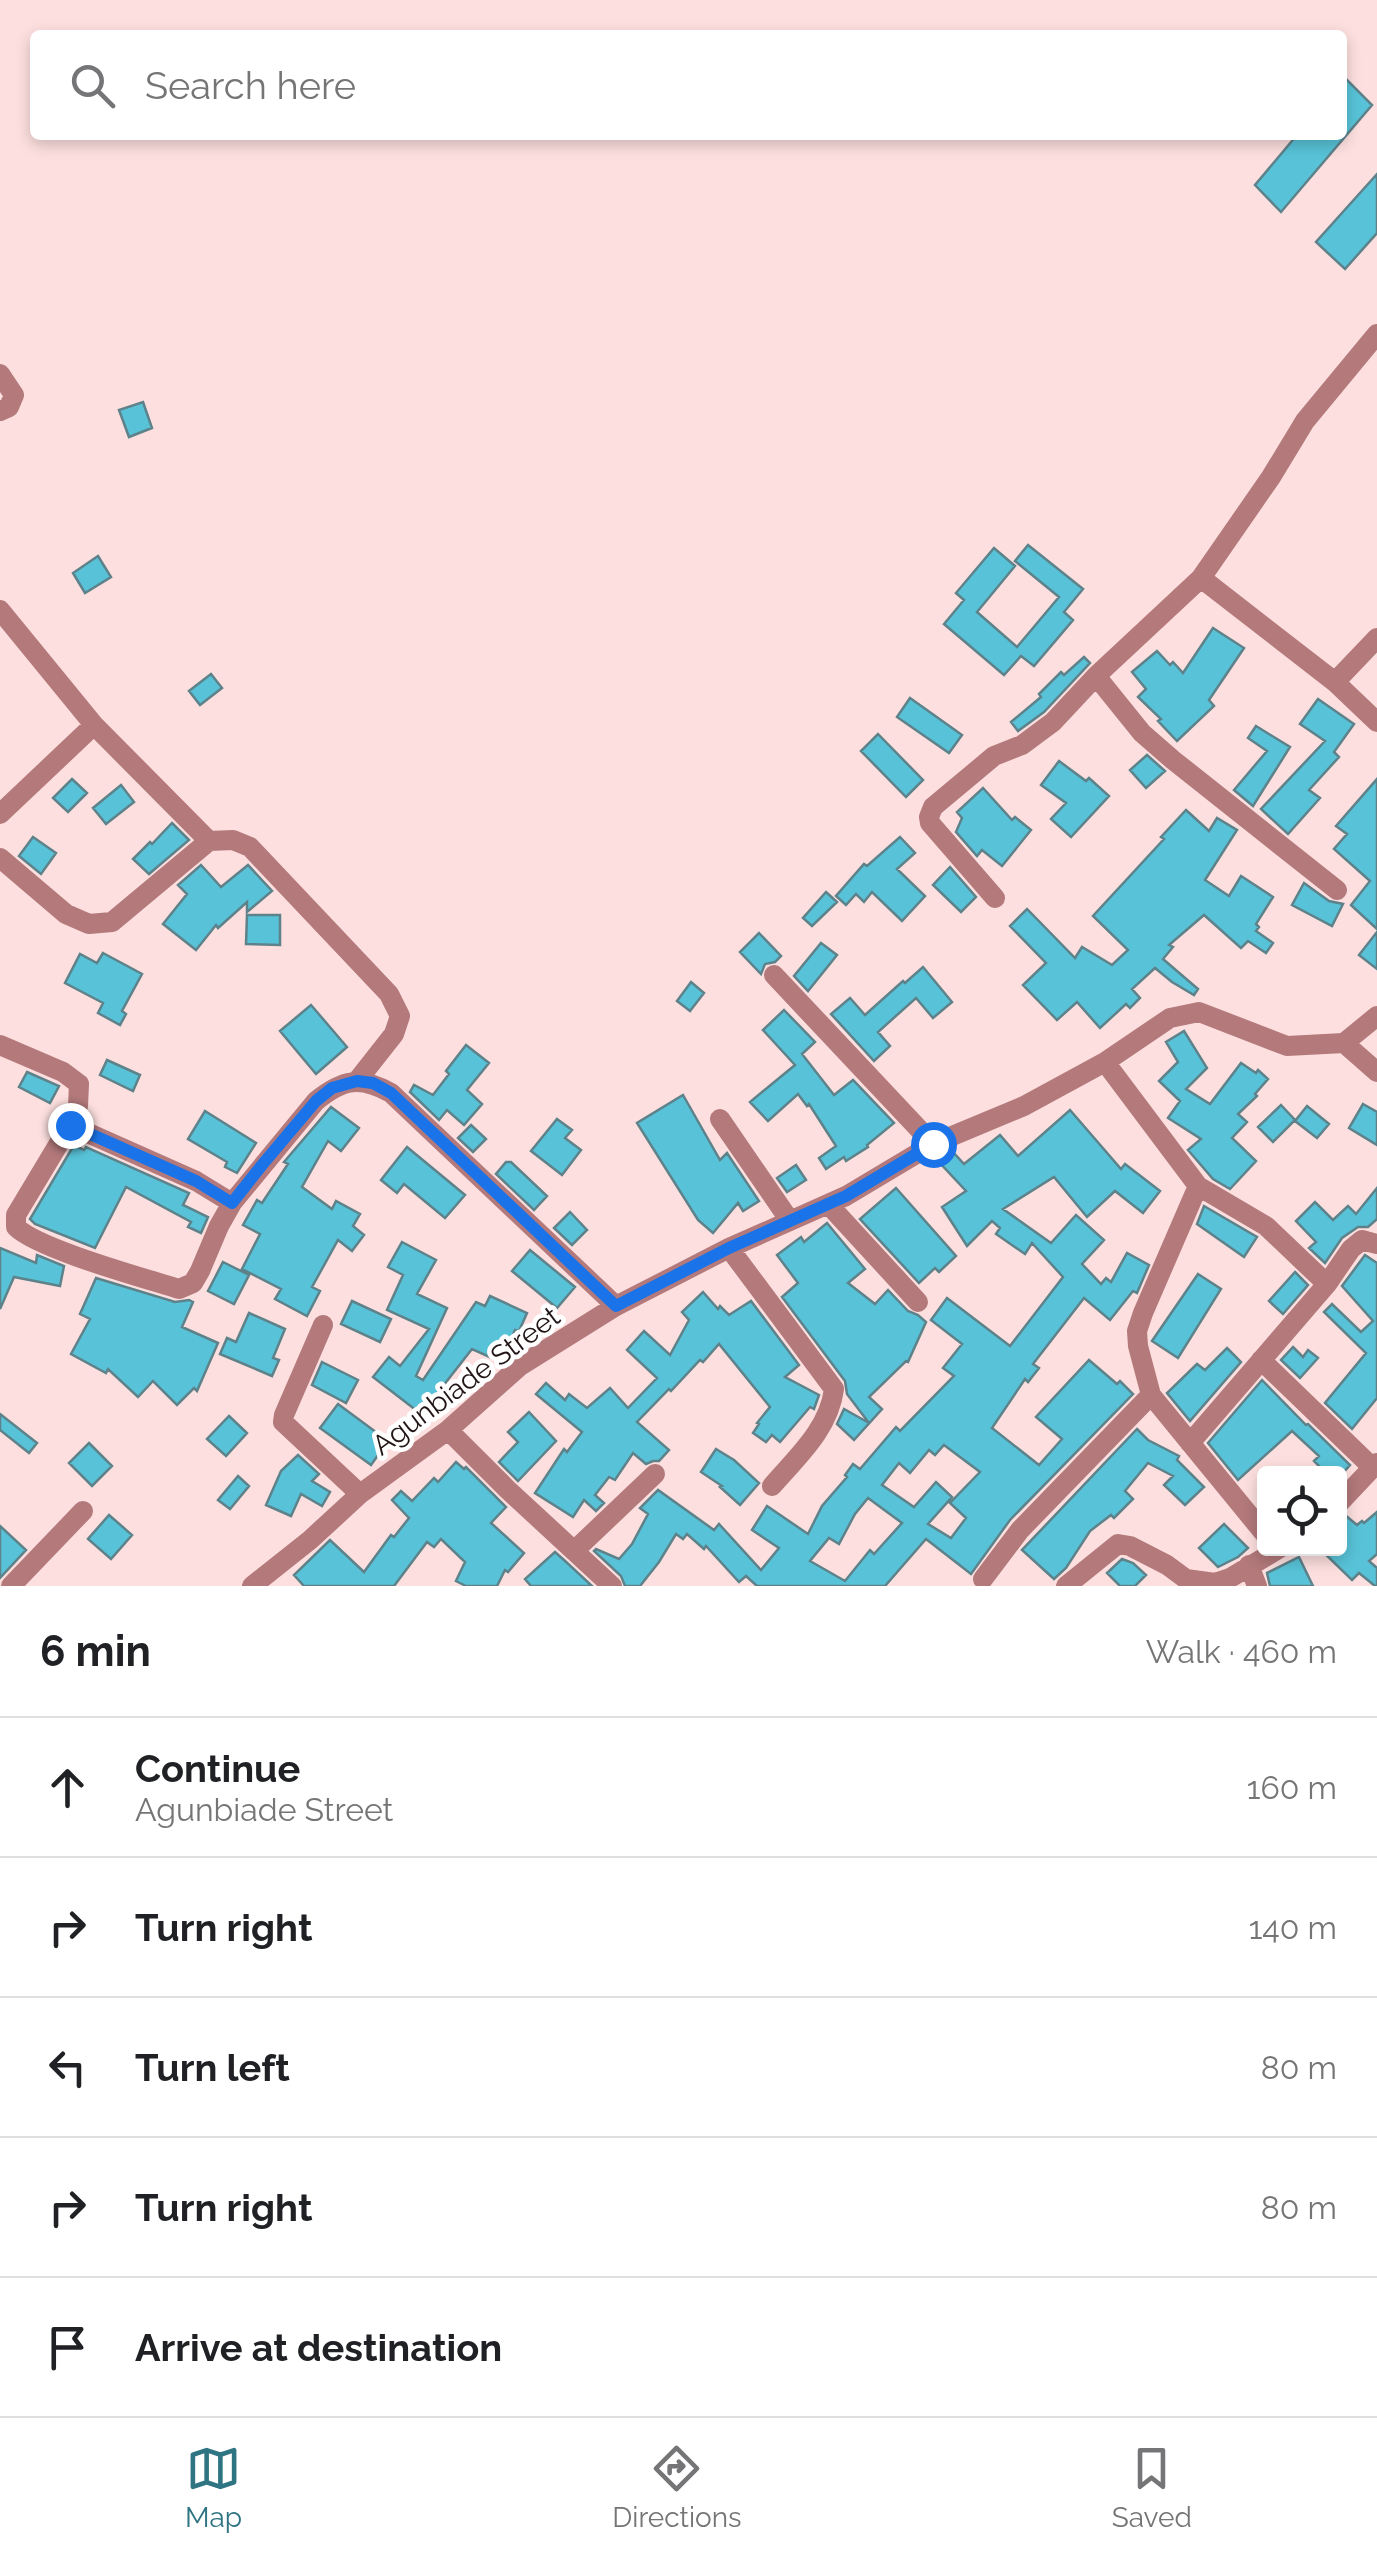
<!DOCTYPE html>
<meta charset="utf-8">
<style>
:root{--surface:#fff;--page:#f2f2f2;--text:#202124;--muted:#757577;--line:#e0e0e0;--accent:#2f7482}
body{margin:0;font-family:Raleway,sans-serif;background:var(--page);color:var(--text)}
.controls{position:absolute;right:30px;bottom:30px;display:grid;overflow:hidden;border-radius:10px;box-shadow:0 5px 15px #0003}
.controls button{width:90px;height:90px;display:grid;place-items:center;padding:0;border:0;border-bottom:2px solid var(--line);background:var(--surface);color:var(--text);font:50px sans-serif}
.stop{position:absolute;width:30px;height:30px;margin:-22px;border:8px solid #1a73e8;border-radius:50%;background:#fff}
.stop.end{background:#1a73e8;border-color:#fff;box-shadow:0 2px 10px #0008}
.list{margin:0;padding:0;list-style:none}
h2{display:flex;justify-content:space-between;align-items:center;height:130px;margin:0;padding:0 40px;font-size:42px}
h2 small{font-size:32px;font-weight:400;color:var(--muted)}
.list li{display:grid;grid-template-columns:65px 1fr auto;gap:30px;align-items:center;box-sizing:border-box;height:140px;padding:0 40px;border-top:2px solid var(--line)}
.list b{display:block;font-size:38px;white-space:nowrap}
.list p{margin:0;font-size:32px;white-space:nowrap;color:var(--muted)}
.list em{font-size:32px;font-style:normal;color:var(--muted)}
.icon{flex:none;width:55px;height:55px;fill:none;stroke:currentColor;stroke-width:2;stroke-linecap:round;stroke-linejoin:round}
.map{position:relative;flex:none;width:1377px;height:1586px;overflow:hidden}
.search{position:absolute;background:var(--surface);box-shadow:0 5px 15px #0003;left:30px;right:30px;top:30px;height:110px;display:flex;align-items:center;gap:25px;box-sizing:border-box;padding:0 35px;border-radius:10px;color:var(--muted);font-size:38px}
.sheet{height:830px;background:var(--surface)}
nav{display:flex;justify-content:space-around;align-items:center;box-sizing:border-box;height:140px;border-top:2px solid var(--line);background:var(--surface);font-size:28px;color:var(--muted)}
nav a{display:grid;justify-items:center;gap:5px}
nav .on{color:var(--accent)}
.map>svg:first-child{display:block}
</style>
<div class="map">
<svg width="1377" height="1586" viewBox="0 0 1377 1586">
<rect width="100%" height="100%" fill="#fddfdf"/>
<path fill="#58c3d8" stroke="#5e828a" stroke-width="2.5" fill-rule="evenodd" d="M 1342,75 L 1372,105 L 1281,212 L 1255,185 L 1297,135 L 1342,135 Z
M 1377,174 L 1377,233 L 1345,269 L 1316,242 Z
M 143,402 L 152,428 L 129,437 L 119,410 Z
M 1028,545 L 1083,589 L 1064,612 L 1073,620 L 1034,666 L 1021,656 L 1004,675 L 944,624 L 964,600 L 956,593 L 994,548 L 1015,566 L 977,612 L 1017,647 L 1059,597 L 1015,561 Z
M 98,556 L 111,577 L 85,593 L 73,573 Z
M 1213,628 L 1244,648 L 1209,700 L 1214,706 L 1177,741 L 1158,721 L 1161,719 L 1138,697 L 1146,689 L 1132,672 L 1157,651 L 1170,665 L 1173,662 L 1183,673 Z
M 1084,657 L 1090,663 L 1044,712 L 1018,731 L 1011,722 L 1041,697 L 1039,694 L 1061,672 L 1064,675 Z
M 211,674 L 222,688 L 200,705 L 189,691 Z
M 910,698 L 962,735 L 949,753 L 897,717 Z
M 1318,699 L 1354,724 L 1334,752 L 1339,757 L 1309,790 L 1320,798 L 1288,834 L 1261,809 L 1325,741 L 1300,724 Z
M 1256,726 L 1290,747 L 1253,806 L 1234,790 L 1267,751 L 1248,738 Z
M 878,734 L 923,780 L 906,797 L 861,751 Z
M 1147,755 L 1165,771 L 1146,788 L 1130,770 Z
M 1059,761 L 1086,781 L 1089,778 L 1109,796 L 1071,837 L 1051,819 L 1066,803 L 1041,785 Z
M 72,779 L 87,793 L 68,812 L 53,798 Z
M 1377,779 L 1377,929 L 1351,905 L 1370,881 L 1334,849 L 1347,834 L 1336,826 Z
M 121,785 L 134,802 L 106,824 L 93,808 Z
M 983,788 L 1012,820 L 1015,817 L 1031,830 L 1002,866 L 982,850 L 977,856 L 956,832 L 962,818 L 957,812 Z
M 1186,810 L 1209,831 L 1217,818 L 1237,830 L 1205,880 L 1229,896 L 1241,876 L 1273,897 L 1256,924 L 1259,927 L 1256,931 L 1273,943 L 1266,953 L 1248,941 L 1241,948 L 1204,915 L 1169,945 L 1173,947 L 1163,959 L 1198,989 L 1194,995 L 1172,982 L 1155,968 L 1132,989 L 1140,998 L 1130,1008 L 1126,1004 L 1100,1028 L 1077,1002 L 1057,1020 L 1023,985 L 1046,963 L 1010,926 L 1027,909 L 1075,958 L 1082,947 L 1112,965 L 1128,950 L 1093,916 L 1164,839 L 1161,837 Z
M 172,823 L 189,840 L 149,874 L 133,859 L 150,842 L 152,844 Z
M 33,837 L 56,853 L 41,874 L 19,856 Z
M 900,837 L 915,853 L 897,869 L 925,896 L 902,921 L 872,892 L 864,902 L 856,894 L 846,905 L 836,896 L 864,864 L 867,866 Z
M 201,865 L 221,887 L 248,865 L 272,891 L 247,912 L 247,902 L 218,928 L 216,925 L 196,950 L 163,924 L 187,894 L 178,885 Z
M 950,867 L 976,897 L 961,912 L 933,885 Z
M 1304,883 L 1329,901 L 1343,904 L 1332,926 L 1292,905 Z
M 826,892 L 837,902 L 812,926 L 803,918 Z
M 247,915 L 280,915 L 280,945 L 246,944 Z
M 1377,932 L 1377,969 L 1359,955 Z
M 759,933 L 781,956 L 775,962 L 765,964 L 761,974 L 740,952 Z
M 821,943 L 837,955 L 808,991 L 794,976 Z
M 103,953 L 142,974 L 122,1011 L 126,1014 L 120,1025 L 98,1013 L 103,1003 L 65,983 L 80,954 L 97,963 Z
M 923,967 L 952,1002 L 933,1018 L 916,998 L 878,1032 L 890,1046 L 874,1061 L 831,1014 L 850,998 L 865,1015 L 903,981 L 905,983 Z
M 691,982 L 704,993 L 690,1011 L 677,1001 Z
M 311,1005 L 347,1047 L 316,1074 L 280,1031 Z
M 784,1010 L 815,1042 L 802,1054 L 834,1095 L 853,1080 L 894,1123 L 867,1145 L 868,1147 L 846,1161 L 844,1157 L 826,1169 L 819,1158 L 836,1146 L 809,1104 L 807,1106 L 798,1094 L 768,1121 L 750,1102 L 795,1065 L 763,1030 Z
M 1184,1031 L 1207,1068 L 1186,1089 L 1210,1104 L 1241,1063 L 1256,1073 L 1258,1070 L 1268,1079 L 1255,1094 L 1257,1096 L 1238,1114 L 1247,1122 L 1232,1138 L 1256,1161 L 1230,1189 L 1213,1179 L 1188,1150 L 1201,1139 L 1168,1118 L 1180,1101 L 1159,1081 L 1178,1062 L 1166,1042 Z
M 466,1045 L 489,1063 L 467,1090 L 482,1104 L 464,1125 L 447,1110 L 439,1120 L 410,1092 L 414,1085 L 433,1095 L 449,1074 L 446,1071 Z
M 107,1060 L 140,1075 L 133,1091 L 100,1075 Z
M 27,1072 L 59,1086 L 50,1103 L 19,1087 Z
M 683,1095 L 720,1160 L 727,1153 L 759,1201 L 743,1211 L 738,1203 L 713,1233 L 698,1220 L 637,1123 Z
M 1363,1104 L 1377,1112 L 1377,1145 L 1349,1128 Z
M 1281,1105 L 1295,1120 L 1273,1142 L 1258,1127 Z
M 1307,1106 L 1329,1124 L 1317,1138 L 1295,1121 Z
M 331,1107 L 359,1128 L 341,1151 L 328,1141 L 302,1187 L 332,1209 L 336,1201 L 360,1214 L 353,1226 L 364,1235 L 352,1251 L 338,1240 L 312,1287 L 320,1291 L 307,1316 L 275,1299 L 281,1289 L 242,1269 L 260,1234 L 243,1225 L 257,1200 L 262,1203 L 288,1164 L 284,1162 Z
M 1070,1110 L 1121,1169 L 1125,1164 L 1160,1191 L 1143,1213 L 1115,1191 L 1087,1217 L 1054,1177 L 1003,1209 L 1051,1243 L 1076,1215 L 1104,1240 L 1082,1264 L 1101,1284 L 1106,1278 L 1111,1282 L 1127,1253 L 1149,1265 L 1137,1293 L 1133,1291 L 1110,1320 L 1084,1298 L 1033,1364 L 1039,1368 L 1028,1382 L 1025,1379 L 992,1428 L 1039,1465 L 1062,1439 L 1036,1417 L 1089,1360 L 1117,1384 L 1120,1381 L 1133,1394 L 1010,1520 L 971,1574 L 926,1539 L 885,1586 L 757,1586 L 746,1576 L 739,1582 L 706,1546 L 704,1549 L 687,1534 L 683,1539 L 676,1534 L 659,1562 L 640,1586 L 625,1586 L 621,1576 L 594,1551 L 596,1549 L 619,1559 L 632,1544 L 648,1514 L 640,1508 L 658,1490 L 714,1530 L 719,1524 L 761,1570 L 779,1548 L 752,1530 L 767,1506 L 808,1534 L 822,1506 L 847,1477 L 845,1475 L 853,1464 L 860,1469 L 896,1427 L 900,1431 L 954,1376 L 943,1368 L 962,1344 L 931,1320 L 947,1298 L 1010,1346 L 1063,1277 L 1032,1243 L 1025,1254 L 996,1234 L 1000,1228 L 992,1221 L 967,1246 L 942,1207 L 966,1191 L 939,1162 L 952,1151 L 964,1164 L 1000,1135 L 1018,1156 ZM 944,1445 L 980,1472 L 950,1503 L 966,1518 L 951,1538 L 928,1524 L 952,1497 L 936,1482 L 914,1507 L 882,1485 L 899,1463 L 910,1473 L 929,1450 L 935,1455 ZM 868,1498 L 902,1523 L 874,1554 L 870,1550 L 845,1581 L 810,1561 L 829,1538 L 839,1544 L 855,1514 Z
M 205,1111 L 256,1143 L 237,1173 L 225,1167 L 227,1162 L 188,1139 Z
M 557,1119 L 572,1130 L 565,1138 L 581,1150 L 562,1175 L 531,1151 Z
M 471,1125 L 486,1139 L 473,1152 L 458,1138 Z
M 74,1145 L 84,1150 L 86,1147 L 189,1193 L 183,1205 L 208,1217 L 201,1233 L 188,1227 L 191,1222 L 126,1187 L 95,1248 L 35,1224 L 30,1219 Z
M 407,1147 L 465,1195 L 445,1218 L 404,1184 L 397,1193 L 381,1180 Z
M 506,1162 L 511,1162 L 547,1196 L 534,1210 L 496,1174 Z
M 796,1165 L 806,1180 L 787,1192 L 777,1178 Z
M 896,1188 L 956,1256 L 939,1272 L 935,1268 L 919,1283 L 860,1219 Z
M 1377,1188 L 1377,1219 L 1368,1227 L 1358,1227 L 1342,1238 L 1325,1263 L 1309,1248 L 1316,1242 L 1296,1221 L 1315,1202 L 1333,1220 L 1348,1206 L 1356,1214 Z
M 1204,1206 L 1257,1237 L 1244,1257 L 1197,1224 Z
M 570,1212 L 587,1230 L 572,1245 L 554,1228 Z
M 827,1223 L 865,1269 L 848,1283 L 875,1304 L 888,1290 L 908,1311 L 918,1315 L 926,1322 L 908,1362 L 906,1361 L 869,1397 L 882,1409 L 854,1440 L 837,1424 L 844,1409 L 869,1423 L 847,1394 L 845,1381 L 782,1297 L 798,1283 L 777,1255 L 801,1237 L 804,1242 Z
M 402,1242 L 436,1260 L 417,1294 L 447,1308 L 416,1376 L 423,1380 L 476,1302 L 485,1306 L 490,1296 L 527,1313 L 519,1331 L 515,1330 L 501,1362 L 472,1349 L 421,1414 L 373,1377 L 389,1357 L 400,1366 L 429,1329 L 387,1310 L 403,1275 L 388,1267 Z
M 0,1248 L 36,1263 L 37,1255 L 64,1266 L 60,1286 L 14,1277 L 0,1309 Z
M 530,1250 L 575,1287 L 557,1308 L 512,1271 Z
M 1365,1255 L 1377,1263 L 1377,1398 L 1352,1429 L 1325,1403 L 1366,1353 L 1324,1312 L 1332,1304 L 1361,1332 L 1373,1321 L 1342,1286 Z
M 223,1262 L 249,1275 L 234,1304 L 208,1291 Z
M 1295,1272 L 1308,1285 L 1283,1314 L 1269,1301 Z
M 1198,1274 L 1221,1289 L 1178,1358 L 1152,1341 Z
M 96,1278 L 175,1302 L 189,1300 L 193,1302 L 182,1327 L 218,1343 L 197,1391 L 194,1388 L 177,1405 L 153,1381 L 138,1397 L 108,1369 L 106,1373 L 71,1354 L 90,1319 L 80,1314 Z
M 703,1292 L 718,1309 L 720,1306 L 729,1315 L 751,1301 L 799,1365 L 785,1377 L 819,1395 L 814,1409 L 810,1407 L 780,1442 L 772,1435 L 766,1442 L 753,1433 L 759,1424 L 757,1423 L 770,1407 L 719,1344 L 703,1362 L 700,1360 L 671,1391 L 669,1389 L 637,1422 L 669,1450 L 659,1461 L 653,1461 L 646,1464 L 633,1453 L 615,1480 L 609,1477 L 595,1495 L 604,1503 L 596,1511 L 584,1500 L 573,1517 L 535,1493 L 564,1449 L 567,1452 L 582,1432 L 536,1394 L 546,1383 L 565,1400 L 569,1394 L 587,1408 L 610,1388 L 628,1408 L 657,1378 L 627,1350 L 644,1331 L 670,1355 L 689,1320 L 682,1312 Z
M 352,1301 L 391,1319 L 380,1342 L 341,1324 Z
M 249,1313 L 285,1329 L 273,1358 L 279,1360 L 272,1376 L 220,1354 L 227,1338 L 236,1342 Z
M 1293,1347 L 1303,1357 L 1308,1350 L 1318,1358 L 1300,1378 L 1281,1360 Z
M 1227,1348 L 1241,1362 L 1190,1421 L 1167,1393 L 1197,1364 L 1205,1370 Z
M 322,1362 L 358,1380 L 346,1403 L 312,1385 Z
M 1262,1380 L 1306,1425 L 1308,1424 L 1350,1465 L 1342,1474 L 1313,1474 L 1320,1467 L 1314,1461 L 1319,1456 L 1292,1431 L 1238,1480 L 1208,1443 Z
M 338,1404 L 388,1441 L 371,1465 L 320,1428 Z
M 529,1412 L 556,1441 L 518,1481 L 499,1462 L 518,1442 L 508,1432 Z
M 0,1414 L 37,1443 L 29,1453 L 0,1430 Z
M 229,1416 L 247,1433 L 226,1456 L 207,1439 Z
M 1137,1429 L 1148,1440 L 1179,1456 L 1177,1460 L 1204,1487 L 1185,1505 L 1164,1485 L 1173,1476 L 1148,1463 L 1125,1491 L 1133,1499 L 1114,1518 L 1111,1515 L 1090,1531 L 1066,1568 L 1054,1579 L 1022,1550 Z
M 89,1443 L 112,1466 L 92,1486 L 69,1463 Z
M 716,1449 L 734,1460 L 759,1483 L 740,1505 L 720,1487 L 722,1486 L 701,1472 Z
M 298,1455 L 319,1474 L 312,1481 L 330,1492 L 322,1506 L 301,1494 L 291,1516 L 266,1505 L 281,1471 Z
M 456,1462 L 464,1469 L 466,1467 L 506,1507 L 491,1523 L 524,1553 L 508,1572 L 505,1570 L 497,1586 L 466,1586 L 456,1581 L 465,1562 L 441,1539 L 434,1547 L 427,1542 L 394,1586 L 304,1586 L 294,1575 L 330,1540 L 364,1572 L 391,1535 L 394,1537 L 409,1518 L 392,1500 L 401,1491 L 412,1501 L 434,1478 L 438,1482 Z
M 238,1476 L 249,1486 L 230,1509 L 218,1500 Z
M 1377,1512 L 1377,1554 L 1369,1561 L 1377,1568 L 1377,1586 L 1375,1586 L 1359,1573 L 1352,1580 L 1319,1548 L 1340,1548 L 1340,1515 L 1345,1515 L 1357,1525 L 1362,1521 L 1364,1523 Z
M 109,1515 L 132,1535 L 111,1559 L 88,1539 Z
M 1224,1524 L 1248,1548 L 1238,1557 L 1218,1567 L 1199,1548 Z
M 0,1526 L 26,1550 L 0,1578 Z
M 555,1552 L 564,1560 L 592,1586 L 531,1586 L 525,1579 Z
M 1299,1557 L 1313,1586 L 1270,1586 L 1267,1573 Z
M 1122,1559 L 1133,1563 L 1146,1575 L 1135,1586 L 1120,1586 L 1107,1573 Z"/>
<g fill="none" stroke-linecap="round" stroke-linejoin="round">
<path stroke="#b3797b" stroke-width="20" d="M 0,374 L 14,395 L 9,407 L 0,411
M 1201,578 L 1271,477 L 1305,421 L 1377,334
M 0,610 L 94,725 L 209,841 L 233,840 L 250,847 L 389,994 L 400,1016 L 394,1034 L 357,1081
M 1096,676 L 1142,733 L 1173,760 L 1337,890
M 1335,682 L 1377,638
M 0,814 L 94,725
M 0,858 L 66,914 L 89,924 L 112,922 L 209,841
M 995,898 L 930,823 L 929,817 L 933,807 L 994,756 L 1022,745 L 1053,722 L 1096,676 L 1201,578 L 1335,682 L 1377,722
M 774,975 L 933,1144
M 1344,1043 L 1377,1072
M 0,1045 L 63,1072 L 79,1084 L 78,1106 L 70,1125 L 16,1215 L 16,1227 C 38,1249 144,1278 179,1289 L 193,1283 L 200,1271 L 219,1226 L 232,1203
M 1105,1062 L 1198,1186 L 1266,1226 L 1327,1284
M 720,1119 L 790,1221
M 70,1125 L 196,1181 L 232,1203 L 316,1101 C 343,1079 360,1076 391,1093 L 616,1306
M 1198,1186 L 1143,1313 L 1137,1331 L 1138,1346 L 1151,1395 L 1264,1533
M 828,1204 L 918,1302
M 729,1248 L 834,1389 C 829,1429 797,1457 772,1486
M 323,1325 L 284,1415 L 283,1422 L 360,1494
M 1261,1360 L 1372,1467
M 448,1430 L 507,1489 L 612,1586
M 1190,1443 L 1327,1284 L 1351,1249 L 1362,1240 L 1377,1244
M 1340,1502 L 1377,1463
M 574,1551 L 655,1474
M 1249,1565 L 1257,1586
M 983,1579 L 1020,1530 L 1151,1395
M 11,1586 L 83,1511
M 252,1586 L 310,1540 L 360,1494 L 448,1430 L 520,1366 L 616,1306 L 729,1248 L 846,1196 L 933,1144 L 1024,1106 L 1105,1062 L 1170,1018 L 1199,1012 L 1287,1046 L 1344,1043 L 1377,1016
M 1066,1586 L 1118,1544 L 1130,1546 L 1167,1565 L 1186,1579 L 1215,1583 L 1230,1578 L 1280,1548"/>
</g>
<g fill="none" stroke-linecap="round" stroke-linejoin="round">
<path stroke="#1a73e8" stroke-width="12" d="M 70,1125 L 196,1181 L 232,1203 L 262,1165 L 316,1101 L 332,1088 L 357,1081 L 373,1083 L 391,1093 L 616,1306 L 729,1248 L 846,1196 L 933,1144"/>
</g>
<g text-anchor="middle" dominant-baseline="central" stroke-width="9" stroke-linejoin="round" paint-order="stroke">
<g font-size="28" fill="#211415" stroke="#fff">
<text transform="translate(466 1381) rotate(-37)">Agunbiade Street</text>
</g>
</g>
</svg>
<div class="controls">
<button><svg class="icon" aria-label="locate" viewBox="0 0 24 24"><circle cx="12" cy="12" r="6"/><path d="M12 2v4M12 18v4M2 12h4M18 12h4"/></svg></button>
</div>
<div class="stop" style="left:933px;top:1144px"></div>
<div class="stop end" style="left:70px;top:1125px"></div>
<div class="search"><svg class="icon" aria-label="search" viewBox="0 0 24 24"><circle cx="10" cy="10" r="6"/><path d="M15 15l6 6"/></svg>Search here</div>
</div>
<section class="sheet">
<h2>6 min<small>Walk · 460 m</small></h2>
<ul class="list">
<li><svg class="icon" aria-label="ahead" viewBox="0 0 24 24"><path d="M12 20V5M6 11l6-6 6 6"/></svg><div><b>Continue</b><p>Agunbiade Street</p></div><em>160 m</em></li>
<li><svg class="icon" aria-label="right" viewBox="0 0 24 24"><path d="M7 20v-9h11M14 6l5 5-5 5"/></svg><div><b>Turn right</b></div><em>140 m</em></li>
<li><svg class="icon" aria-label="left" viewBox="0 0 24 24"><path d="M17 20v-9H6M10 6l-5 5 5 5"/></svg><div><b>Turn left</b></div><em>80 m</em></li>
<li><svg class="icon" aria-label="right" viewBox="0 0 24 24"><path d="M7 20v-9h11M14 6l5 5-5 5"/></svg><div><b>Turn right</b></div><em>80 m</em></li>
<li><svg class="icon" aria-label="arrive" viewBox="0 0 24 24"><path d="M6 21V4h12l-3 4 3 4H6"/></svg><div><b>Arrive at destination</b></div></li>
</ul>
</section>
<nav>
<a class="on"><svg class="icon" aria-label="map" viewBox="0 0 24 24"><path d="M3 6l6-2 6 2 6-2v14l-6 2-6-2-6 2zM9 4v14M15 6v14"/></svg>Map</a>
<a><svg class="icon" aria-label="directions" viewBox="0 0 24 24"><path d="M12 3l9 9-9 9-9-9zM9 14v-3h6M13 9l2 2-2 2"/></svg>Directions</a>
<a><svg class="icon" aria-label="saved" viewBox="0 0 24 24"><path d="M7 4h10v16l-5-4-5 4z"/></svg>Saved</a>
</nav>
